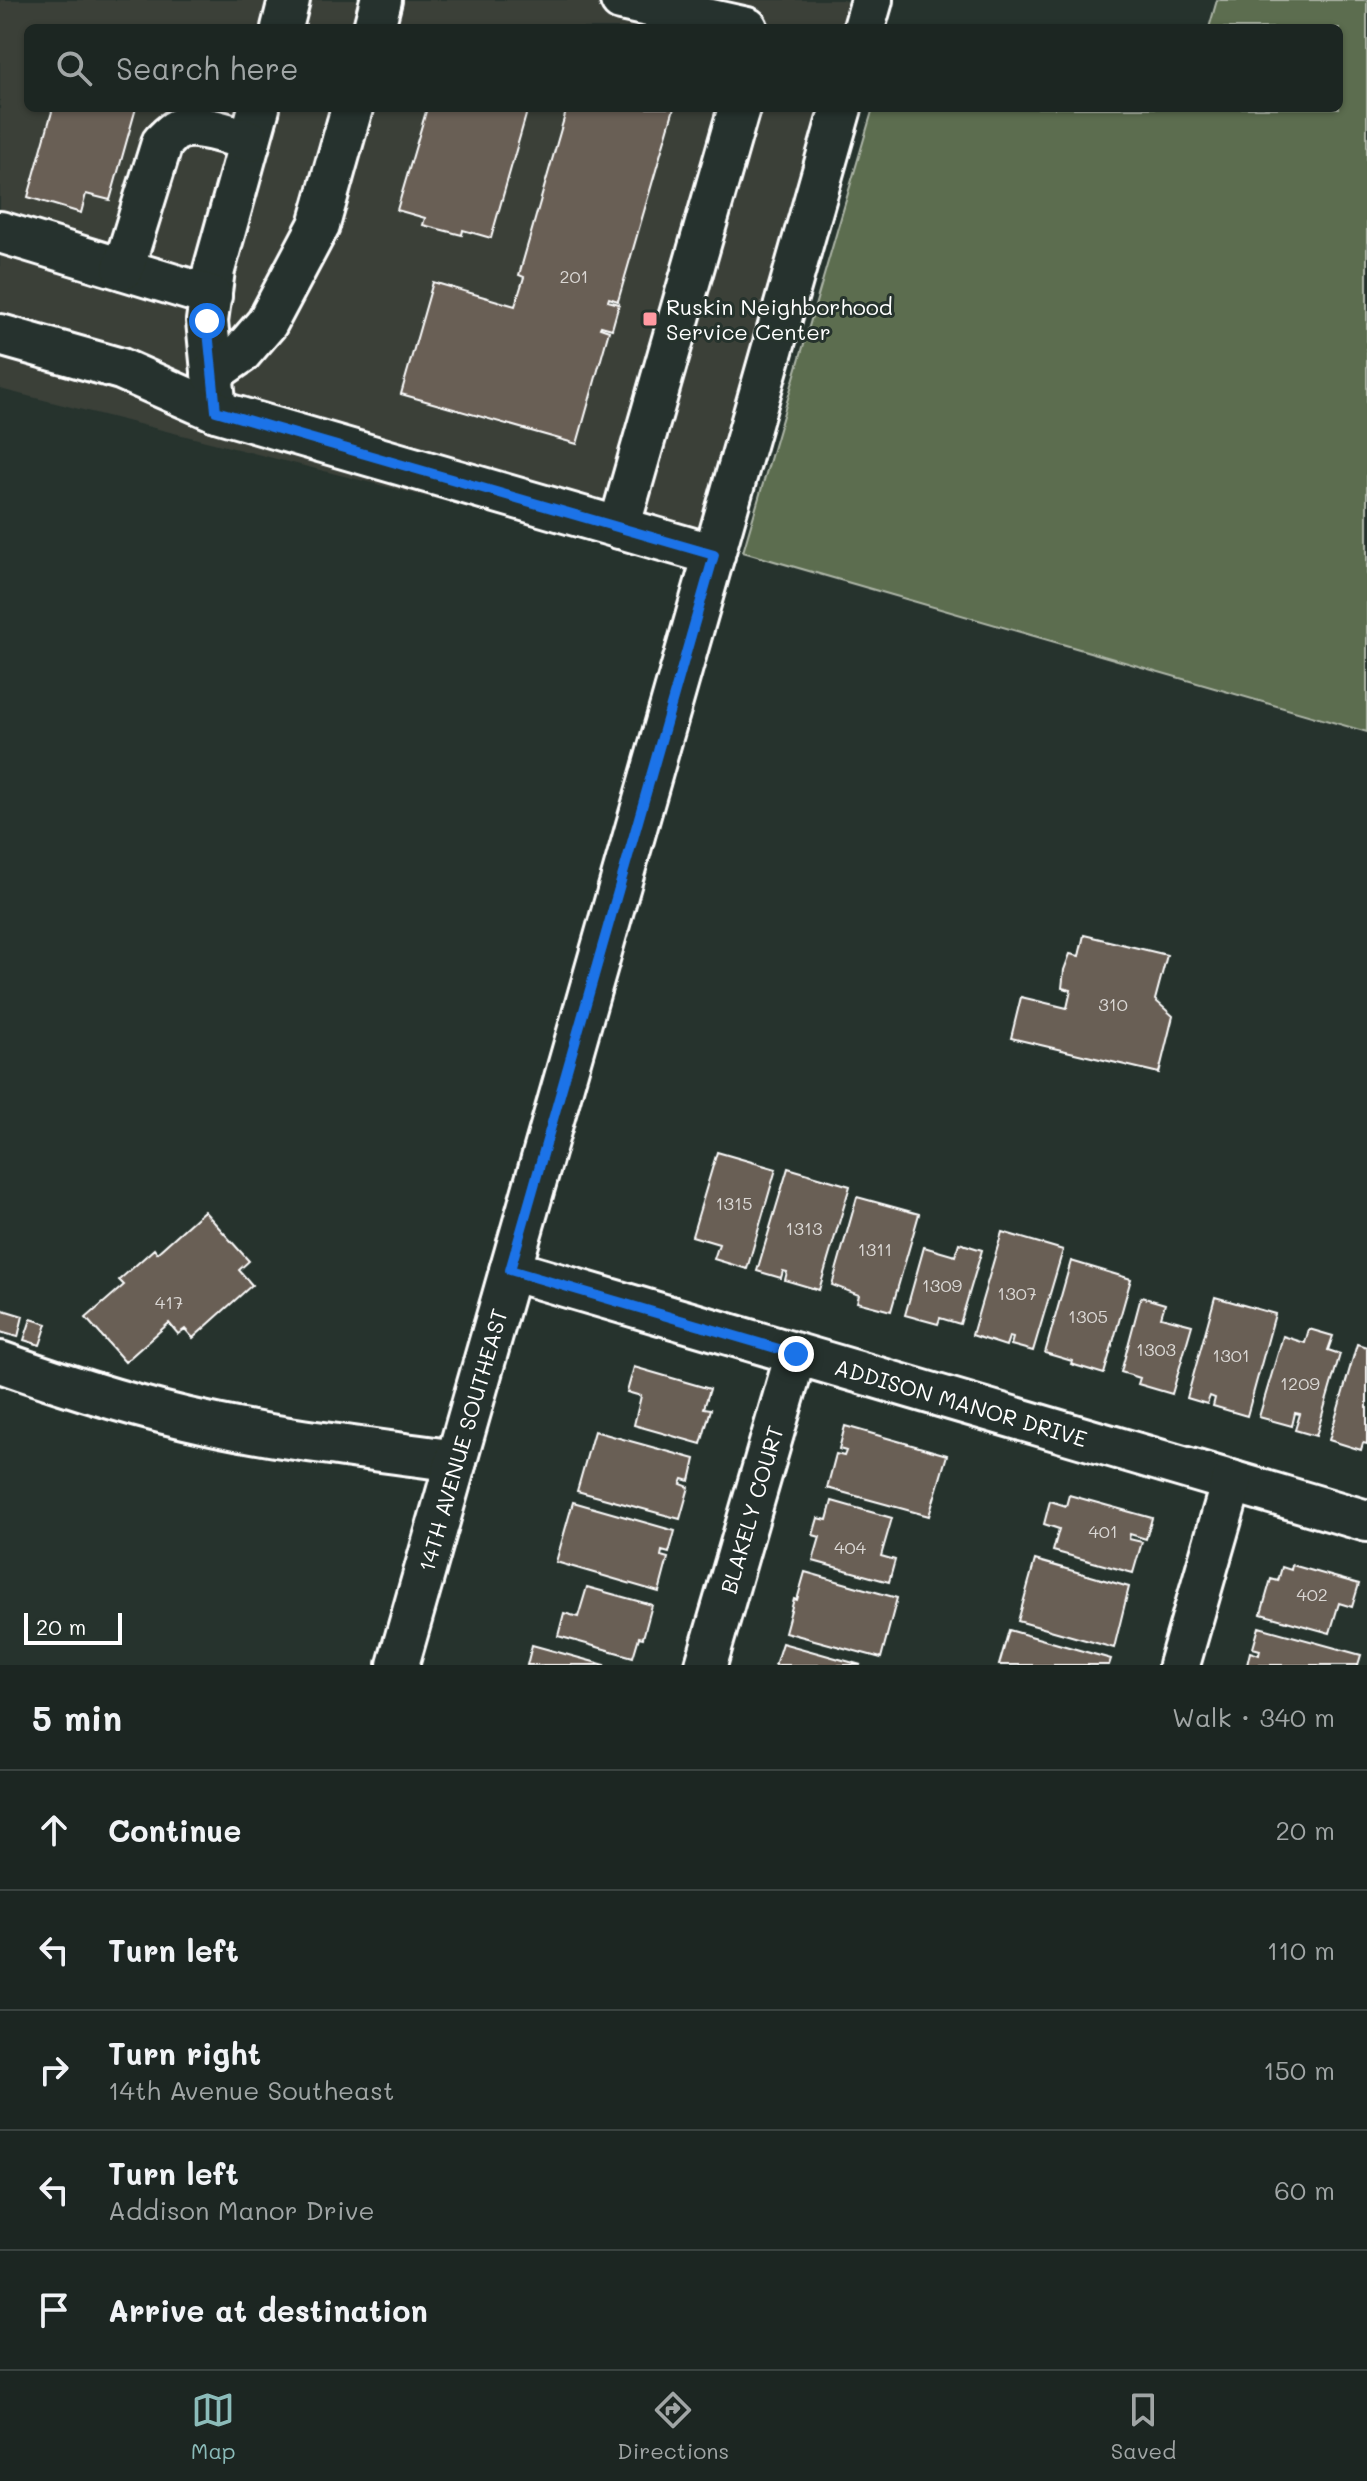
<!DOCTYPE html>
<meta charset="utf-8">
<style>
:root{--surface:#1c2622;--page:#252e2a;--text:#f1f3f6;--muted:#a0a5a5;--line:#3a4340;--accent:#8bbbb9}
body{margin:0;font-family:Mali,sans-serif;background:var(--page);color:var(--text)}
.scale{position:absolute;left:24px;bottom:20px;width:98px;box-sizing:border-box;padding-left:8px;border:4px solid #fff;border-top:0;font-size:22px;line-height:28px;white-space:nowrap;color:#fff;-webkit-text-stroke:6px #26332d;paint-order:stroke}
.stop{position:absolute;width:24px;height:24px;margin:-18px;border:6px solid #1a73e8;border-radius:50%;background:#fff}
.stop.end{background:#1a73e8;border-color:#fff;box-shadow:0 2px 8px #0008}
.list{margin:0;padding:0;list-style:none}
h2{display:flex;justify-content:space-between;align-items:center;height:104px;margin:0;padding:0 32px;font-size:34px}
h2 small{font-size:26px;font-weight:400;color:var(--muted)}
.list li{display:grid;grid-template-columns:52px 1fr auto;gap:24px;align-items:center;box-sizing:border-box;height:120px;padding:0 32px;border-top:2px solid var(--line)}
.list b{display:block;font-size:30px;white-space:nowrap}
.list p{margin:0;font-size:26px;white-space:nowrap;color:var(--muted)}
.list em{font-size:26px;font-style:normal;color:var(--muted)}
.icon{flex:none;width:44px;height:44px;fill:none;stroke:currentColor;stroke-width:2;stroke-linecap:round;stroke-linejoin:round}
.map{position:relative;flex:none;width:1367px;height:1665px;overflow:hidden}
.search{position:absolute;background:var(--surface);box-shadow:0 2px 6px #0004;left:24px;right:24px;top:24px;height:88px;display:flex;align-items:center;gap:20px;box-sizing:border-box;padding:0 28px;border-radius:12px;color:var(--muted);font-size:30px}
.sheet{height:704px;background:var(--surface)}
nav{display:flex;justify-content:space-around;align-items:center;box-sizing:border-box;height:112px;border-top:2px solid var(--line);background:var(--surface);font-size:22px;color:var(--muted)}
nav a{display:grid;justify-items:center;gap:4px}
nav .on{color:var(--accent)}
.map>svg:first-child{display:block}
</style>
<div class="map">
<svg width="1367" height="1665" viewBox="0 0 1367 1665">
<rect width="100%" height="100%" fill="#26332d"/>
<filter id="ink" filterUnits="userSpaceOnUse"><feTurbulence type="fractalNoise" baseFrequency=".0125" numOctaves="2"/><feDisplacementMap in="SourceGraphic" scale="16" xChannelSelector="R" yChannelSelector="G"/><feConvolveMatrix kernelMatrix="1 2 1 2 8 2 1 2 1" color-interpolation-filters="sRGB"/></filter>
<g filter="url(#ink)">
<path fill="#3a4039" d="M 0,0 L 843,0 L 851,3 L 844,28 L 28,28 L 28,108 L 821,108 L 692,564 L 0,389 Z"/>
<path fill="#5c6d50" stroke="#aeb6a8" stroke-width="2" d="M 1217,0 L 1367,0 L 1367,732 L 743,552 L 873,108 L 1339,108 L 1339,28 L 1209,28 Z"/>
<path fill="#695e54" stroke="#fff" stroke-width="2" d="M 53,108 L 136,108 L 110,200 L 86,194 L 81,213 L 28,197 Z
M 427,108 L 528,108 L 491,238 L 463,230 L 462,235 L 423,225 L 425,218 L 397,210 Z
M 567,108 L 674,108 L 618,301 L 609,298 L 608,301 L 619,304 L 612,329 L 601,326 L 600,328 L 609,331 L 577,444 L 401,394 L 433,282 L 515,306 L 524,277 L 519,275 Z
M 1084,935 L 1167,955 L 1155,1000 L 1173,1016 L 1159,1073 L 1011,1038 L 1021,997 L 1067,1008 L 1071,990 L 1062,988 L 1064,970 L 1070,954 L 1079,956 Z
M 717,1152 L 776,1169 L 747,1269 L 714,1259 L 719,1244 L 692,1236 Z
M 788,1168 L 850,1186 L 819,1290 L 785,1280 L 787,1272 L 783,1271 L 781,1278 L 757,1271 Z
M 857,1197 L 919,1214 L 891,1311 L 857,1302 L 859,1295 L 832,1285 Z
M 204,1211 L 249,1261 L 239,1270 L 252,1285 L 193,1338 L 185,1329 L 178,1334 L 169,1323 L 125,1362 L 86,1318 L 124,1285 L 119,1280 L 154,1249 L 157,1253 Z
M 1002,1232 L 1063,1250 L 1033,1351 L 1011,1345 L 1013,1338 L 1009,1337 L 1006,1346 L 972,1335 Z
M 959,1243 L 982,1250 L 960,1324 L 940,1318 L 938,1324 L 905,1315 L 924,1247 L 955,1256 Z
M 1071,1261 L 1131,1279 L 1104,1374 L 1071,1364 L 1072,1361 L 1045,1353 Z
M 1141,1297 L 1165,1304 L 1161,1317 L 1192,1325 L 1172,1394 L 1138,1384 L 1140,1378 L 1121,1372 Z
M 1215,1297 L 1275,1314 L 1247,1416 L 1213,1406 L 1215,1398 L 1210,1396 L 1207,1404 L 1187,1398 Z
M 0,1309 L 23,1316 L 18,1337 L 0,1332 Z
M 31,1319 L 47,1324 L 40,1345 L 24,1340 Z
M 1309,1329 L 1333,1336 L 1328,1350 L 1340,1354 L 1316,1436 L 1295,1430 L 1300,1414 L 1295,1413 L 1292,1426 L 1259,1417 L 1283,1336 L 1305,1343 Z
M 1357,1344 L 1367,1347 L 1367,1444 L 1363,1443 L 1361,1450 L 1329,1440 Z
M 634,1367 L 710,1389 L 704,1408 L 711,1409 L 701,1444 L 634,1425 L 641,1396 L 627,1392 Z
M 845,1426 L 947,1455 L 929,1516 L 827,1488 L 836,1454 L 844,1456 L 846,1451 L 839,1449 Z
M 594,1431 L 695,1459 L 690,1481 L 683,1479 L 681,1484 L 689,1487 L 680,1519 L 577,1491 Z
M 1069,1495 L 1152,1518 L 1146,1539 L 1130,1534 L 1129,1539 L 1142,1542 L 1133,1573 L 1053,1551 L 1059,1529 L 1044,1524 L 1050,1501 L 1066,1506 Z
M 832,1501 L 892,1518 L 881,1556 L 895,1560 L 889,1582 L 813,1561 L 820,1537 L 813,1535 L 818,1518 L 827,1520 Z
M 573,1502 L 675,1531 L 669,1553 L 662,1551 L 661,1556 L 668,1558 L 659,1592 L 556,1562 Z
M 1035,1560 L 1129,1587 L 1114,1648 L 1018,1621 Z
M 1292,1565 L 1359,1584 L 1352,1607 L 1339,1603 L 1330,1633 L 1261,1614 L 1271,1579 L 1278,1581 L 1282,1567 L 1291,1570 Z
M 805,1572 L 897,1598 L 881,1658 L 785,1632 L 794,1599 L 797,1600 Z
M 587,1587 L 652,1605 L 643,1638 L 639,1637 L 633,1657 L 558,1636 L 564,1613 L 578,1617 Z
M 1259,1627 L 1361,1655 L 1358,1665 L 1247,1665 L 1250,1652 L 1259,1655 L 1260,1650 L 1253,1648 Z
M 1009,1630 L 1111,1659 L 1109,1665 L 999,1665 Z
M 782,1643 L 861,1665 L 775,1665 Z
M 532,1645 L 605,1665 L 527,1665 Z"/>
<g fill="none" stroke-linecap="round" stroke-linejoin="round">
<g stroke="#fff" stroke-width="46">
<g id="minor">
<path d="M 621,0 L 747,28"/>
<path d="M 282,28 L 289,0"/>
<path d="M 374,28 L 381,0"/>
<path d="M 864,28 L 872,0"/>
<path d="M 259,108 L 214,270 L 207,321 L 216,411 L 714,555"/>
<path d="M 0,232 L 211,296"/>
<path d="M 123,269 L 162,143 C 166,139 172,132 177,130 C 194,121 233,136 250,141"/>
<path d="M 0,335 L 121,369 L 216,411"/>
<path d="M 212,373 L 241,353 L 267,323 L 319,225 L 352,108"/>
<path d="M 619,528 L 739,108"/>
<path id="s1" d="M 510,1270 L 1367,1521"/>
<path d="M 0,1362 C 68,1386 136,1408 207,1423 C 289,1441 373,1449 456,1461"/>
<path id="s2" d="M 398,1665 L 841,108"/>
<path id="s3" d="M 706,1665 L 796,1354"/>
<path d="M 1179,1665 L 1232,1481"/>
</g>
</g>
<use href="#minor" stroke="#26332d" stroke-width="40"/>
</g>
</g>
<g fill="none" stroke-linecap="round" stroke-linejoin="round" filter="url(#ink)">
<path stroke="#1a73e8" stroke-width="10" d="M 207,321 L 216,411 L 714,555 L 510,1270 L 796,1354"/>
</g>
<rect fill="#ff9aa2" stroke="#26332d" stroke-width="3" x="642" y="311" width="16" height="16" rx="4"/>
<g text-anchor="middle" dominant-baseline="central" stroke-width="6" stroke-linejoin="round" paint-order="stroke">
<g font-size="18" fill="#dad7d4">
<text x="574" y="276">201</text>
<text x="1113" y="1004">310</text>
<text x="734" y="1203">1315</text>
<text x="804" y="1228">1313</text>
<text x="875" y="1249">1311</text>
<text x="942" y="1285">1309</text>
<text x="1017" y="1293">1307</text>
<text x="169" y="1302">417</text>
<text x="1088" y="1316">1305</text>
<text x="1156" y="1349">1303</text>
<text x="1231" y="1355">1301</text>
<text x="1300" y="1383">1209</text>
<text x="1103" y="1531">401</text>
<text x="850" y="1547">404</text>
<text x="1312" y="1594">402</text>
</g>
<g font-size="22" fill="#fff" stroke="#26332d" text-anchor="start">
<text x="666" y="306">Ruskin Neighborhood<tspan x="666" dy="25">Service Center</tspan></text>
</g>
<g font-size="22" fill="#fff" stroke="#26332d">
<text stroke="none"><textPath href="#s1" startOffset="470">ADDISON MANOR DRIVE</textPath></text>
<text stroke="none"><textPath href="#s2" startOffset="234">14TH AVENUE SOUTHEAST</textPath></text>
<text stroke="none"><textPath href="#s3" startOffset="162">BLAKELY COURT</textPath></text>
</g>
</g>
</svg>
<div class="scale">20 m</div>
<div class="stop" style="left:207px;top:321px"></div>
<div class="stop end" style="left:796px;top:1354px"></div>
<div class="search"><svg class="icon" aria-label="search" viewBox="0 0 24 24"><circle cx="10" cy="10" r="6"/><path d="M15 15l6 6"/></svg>Search here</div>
</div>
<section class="sheet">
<h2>5 min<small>Walk · 340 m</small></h2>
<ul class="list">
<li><svg class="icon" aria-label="ahead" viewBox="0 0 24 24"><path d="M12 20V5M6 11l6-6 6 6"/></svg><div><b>Continue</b></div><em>20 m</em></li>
<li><svg class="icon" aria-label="left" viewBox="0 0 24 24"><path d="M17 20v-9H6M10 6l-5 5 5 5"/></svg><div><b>Turn left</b></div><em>110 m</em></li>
<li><svg class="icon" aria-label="right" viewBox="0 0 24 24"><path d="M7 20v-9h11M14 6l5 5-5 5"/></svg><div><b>Turn right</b><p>14th Avenue Southeast</p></div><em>150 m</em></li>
<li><svg class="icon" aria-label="left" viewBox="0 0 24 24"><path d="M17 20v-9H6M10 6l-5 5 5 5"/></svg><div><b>Turn left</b><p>Addison Manor Drive</p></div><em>60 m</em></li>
<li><svg class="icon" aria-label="arrive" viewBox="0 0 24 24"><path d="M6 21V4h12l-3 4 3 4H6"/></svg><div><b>Arrive at destination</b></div></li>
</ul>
</section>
<nav>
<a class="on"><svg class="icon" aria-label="map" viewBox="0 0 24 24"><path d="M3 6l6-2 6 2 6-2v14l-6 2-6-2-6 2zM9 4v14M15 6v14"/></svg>Map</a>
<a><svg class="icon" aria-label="directions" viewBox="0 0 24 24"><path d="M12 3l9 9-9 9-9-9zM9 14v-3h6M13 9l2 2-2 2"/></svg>Directions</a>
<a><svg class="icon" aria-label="saved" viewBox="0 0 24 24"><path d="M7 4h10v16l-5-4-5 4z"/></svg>Saved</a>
</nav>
